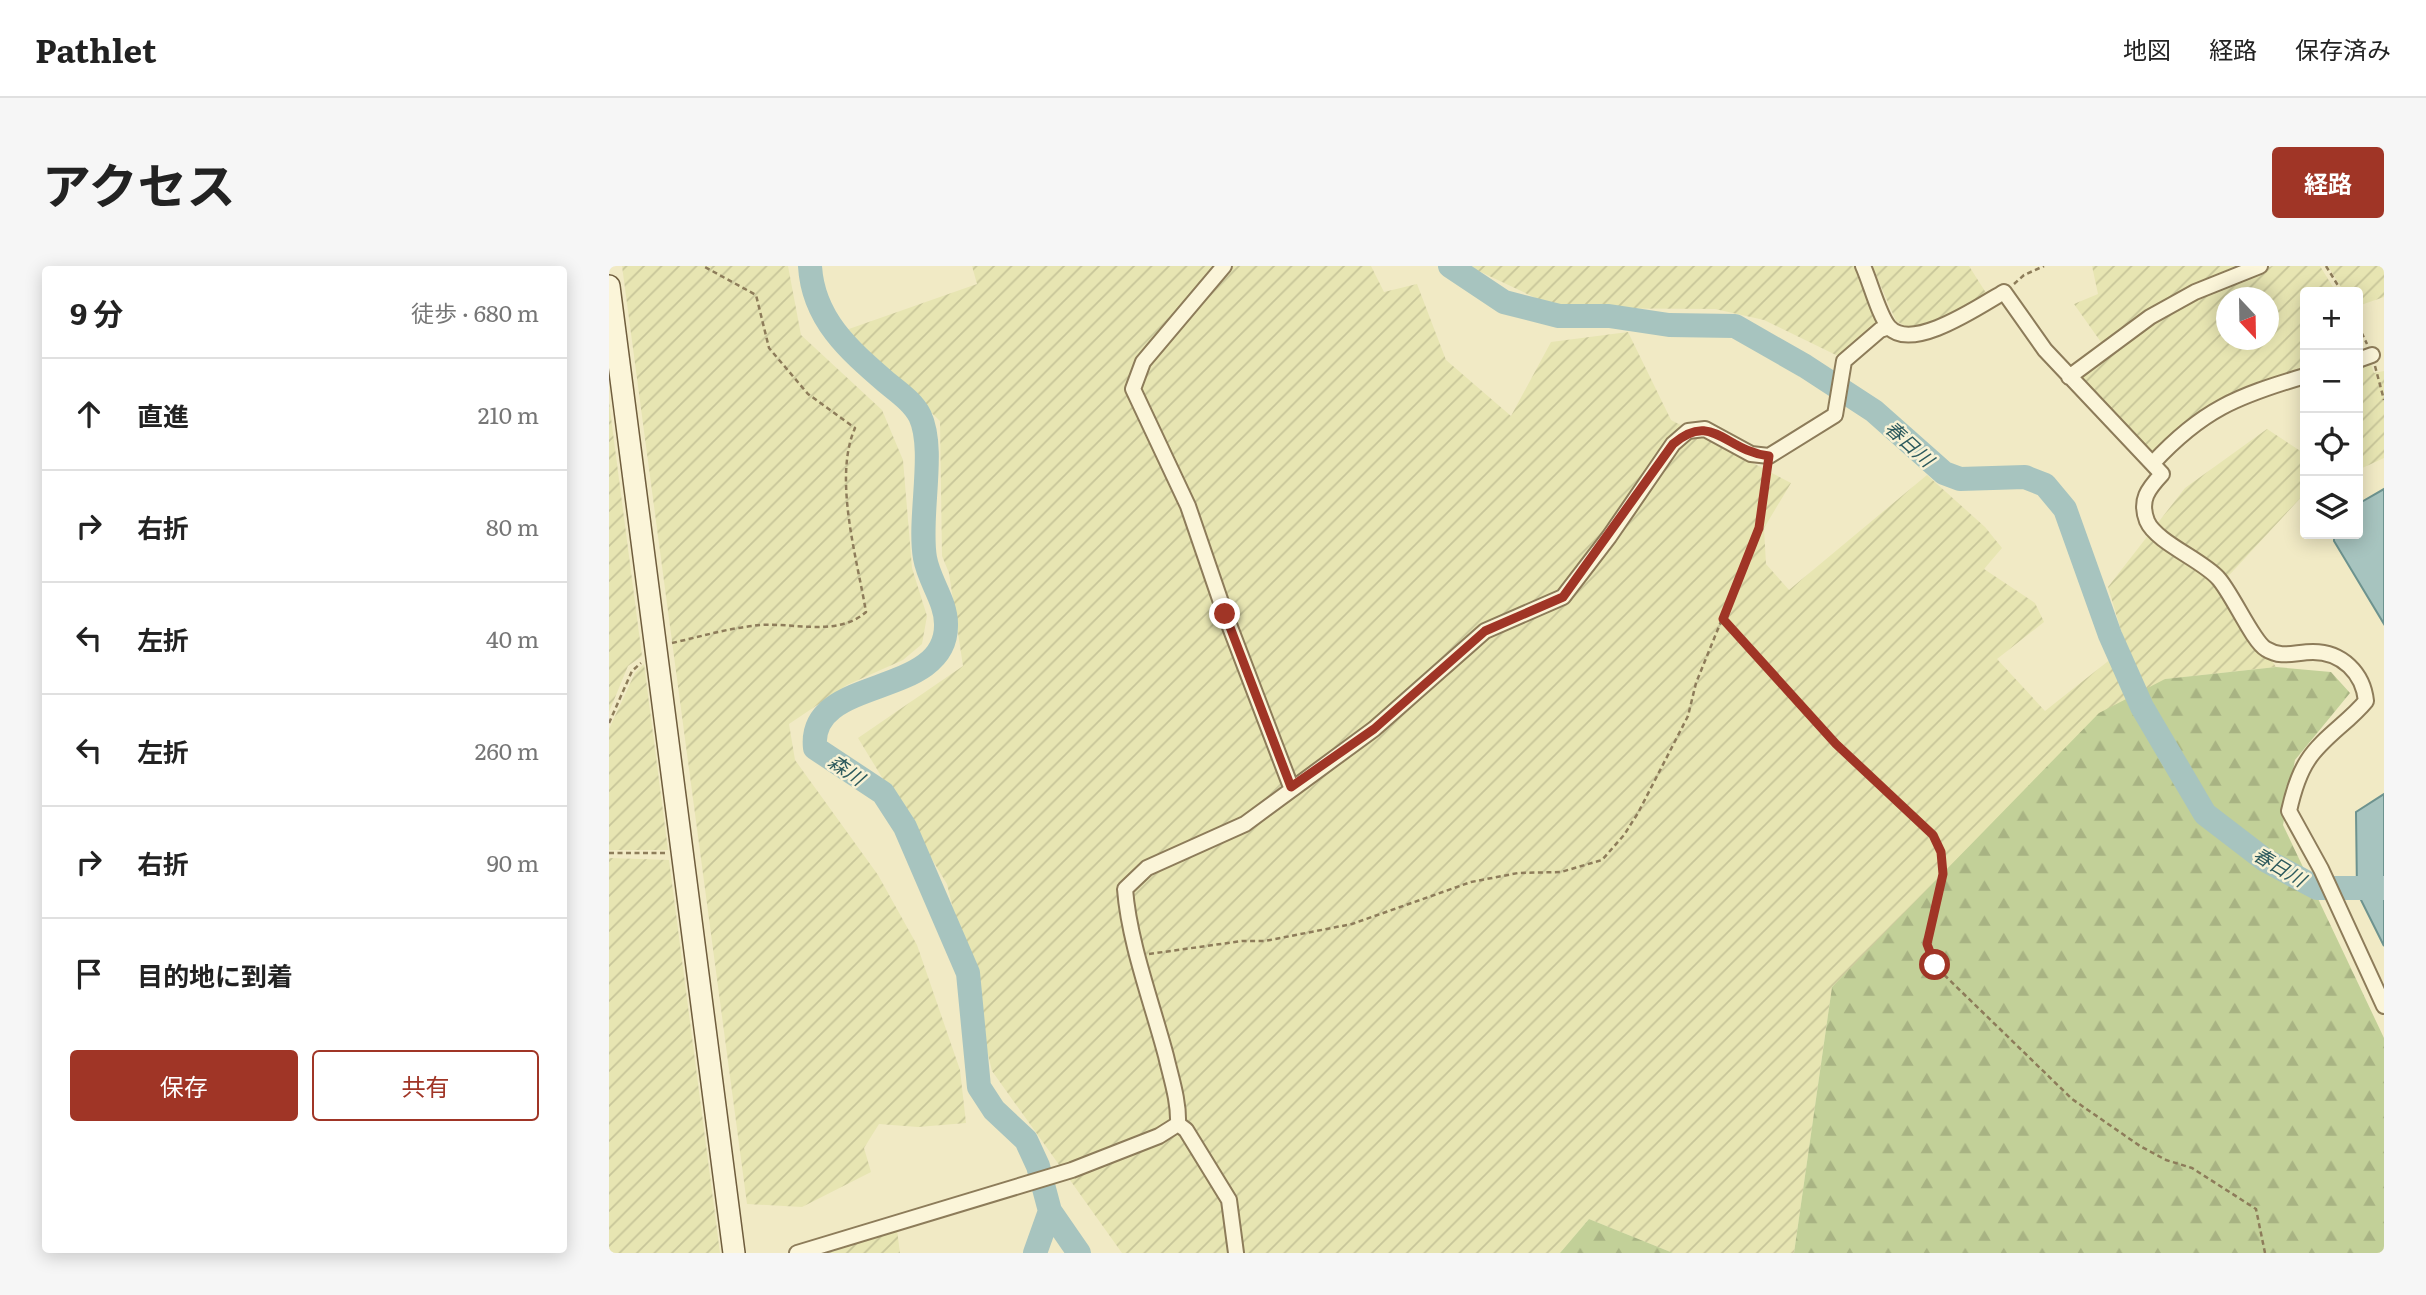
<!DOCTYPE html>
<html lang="ja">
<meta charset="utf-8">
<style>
:root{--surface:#fff;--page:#f6f6f6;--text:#222;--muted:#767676;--line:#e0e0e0;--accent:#a03526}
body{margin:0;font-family:Literata,"Noto Sans JP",serif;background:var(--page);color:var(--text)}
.controls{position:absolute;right:21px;top:21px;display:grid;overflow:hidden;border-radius:7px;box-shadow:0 4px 18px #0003}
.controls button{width:63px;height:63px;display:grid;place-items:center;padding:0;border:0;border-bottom:2px solid var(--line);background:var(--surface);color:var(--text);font:35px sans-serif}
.compass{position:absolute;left:1607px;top:21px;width:63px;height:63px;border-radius:50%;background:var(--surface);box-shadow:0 4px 18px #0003;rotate:158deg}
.stop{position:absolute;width:21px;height:21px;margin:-16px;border:5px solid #a03526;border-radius:50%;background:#fff}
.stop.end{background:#a03526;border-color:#fff;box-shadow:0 2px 7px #0008}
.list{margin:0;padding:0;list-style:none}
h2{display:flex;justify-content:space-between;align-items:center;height:91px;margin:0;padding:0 28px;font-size:30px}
h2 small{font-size:23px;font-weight:400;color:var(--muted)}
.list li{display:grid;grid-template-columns:46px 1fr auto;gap:21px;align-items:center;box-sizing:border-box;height:112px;padding:0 28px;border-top:2px solid var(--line)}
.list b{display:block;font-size:26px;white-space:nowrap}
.list em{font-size:23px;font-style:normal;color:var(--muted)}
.actions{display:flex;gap:14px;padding:21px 28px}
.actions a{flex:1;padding:16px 0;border:2px solid var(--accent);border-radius:7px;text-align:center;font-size:24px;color:var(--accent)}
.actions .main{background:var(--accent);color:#fff}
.icon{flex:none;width:38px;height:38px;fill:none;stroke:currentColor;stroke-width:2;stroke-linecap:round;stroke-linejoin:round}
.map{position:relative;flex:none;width:1775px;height:987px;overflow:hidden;border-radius:7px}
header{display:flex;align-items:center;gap:42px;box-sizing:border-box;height:98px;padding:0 35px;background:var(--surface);border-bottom:2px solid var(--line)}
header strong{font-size:33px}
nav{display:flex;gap:38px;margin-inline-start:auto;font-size:24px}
.intro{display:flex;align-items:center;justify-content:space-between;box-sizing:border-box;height:168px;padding:0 42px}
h1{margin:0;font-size:49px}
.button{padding:18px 32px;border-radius:7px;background:var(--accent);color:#fff;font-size:24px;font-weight:700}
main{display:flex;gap:42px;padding:0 42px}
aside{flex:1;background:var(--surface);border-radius:7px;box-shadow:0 4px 18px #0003}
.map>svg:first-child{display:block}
</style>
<header>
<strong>Pathlet</strong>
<nav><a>地図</a><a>経路</a><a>保存済み</a></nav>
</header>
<div class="intro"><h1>アクセス</h1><a class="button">経路</a></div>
<main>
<aside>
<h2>9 分<small>徒歩 · 680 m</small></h2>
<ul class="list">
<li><svg class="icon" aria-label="ahead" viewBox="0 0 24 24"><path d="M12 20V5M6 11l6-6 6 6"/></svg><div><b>直進</b></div><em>210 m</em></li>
<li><svg class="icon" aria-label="right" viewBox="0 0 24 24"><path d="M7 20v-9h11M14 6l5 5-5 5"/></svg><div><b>右折</b></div><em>80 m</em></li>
<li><svg class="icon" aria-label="left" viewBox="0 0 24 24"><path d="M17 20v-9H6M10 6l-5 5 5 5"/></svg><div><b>左折</b></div><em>40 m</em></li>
<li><svg class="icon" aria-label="left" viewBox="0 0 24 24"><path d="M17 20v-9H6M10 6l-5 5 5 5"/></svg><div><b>左折</b></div><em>260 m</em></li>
<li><svg class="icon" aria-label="right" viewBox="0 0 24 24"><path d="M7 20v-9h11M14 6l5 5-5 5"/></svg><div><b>右折</b></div><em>90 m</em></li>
<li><svg class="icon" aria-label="arrive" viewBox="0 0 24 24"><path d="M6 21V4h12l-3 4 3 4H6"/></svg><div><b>目的地に到着</b></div></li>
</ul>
<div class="actions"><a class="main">保存</a><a>共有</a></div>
</aside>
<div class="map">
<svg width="1775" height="987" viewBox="0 0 1775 987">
<defs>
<pattern id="farmland-furrows" width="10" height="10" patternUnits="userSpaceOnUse" patternTransform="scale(1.75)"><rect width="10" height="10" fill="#e7e5b2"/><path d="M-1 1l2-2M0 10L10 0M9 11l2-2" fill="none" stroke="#c7c599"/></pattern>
<pattern id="forest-firs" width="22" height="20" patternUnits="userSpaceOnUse" patternTransform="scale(1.75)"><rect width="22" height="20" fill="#c2d098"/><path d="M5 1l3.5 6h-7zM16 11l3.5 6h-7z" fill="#a8b383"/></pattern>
</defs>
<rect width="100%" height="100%" fill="#f1eac5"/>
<path fill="url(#farmland-furrows)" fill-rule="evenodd" d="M 13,0 L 179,0 L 192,69 L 273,144 L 294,194 L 303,302 L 318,350 L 313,378 L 294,394 L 238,419 L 180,458 L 186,494 L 269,609 L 308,679 L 351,804 L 357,857 L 309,861 L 270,858 L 255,882 L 262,906 L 193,941 L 138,938 Z
M 363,0 L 762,0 L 775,26 L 808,18 L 837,94 L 902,150 L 942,76 L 1019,66 L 1062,154 L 1182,217 L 1155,262 L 1157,298 L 1180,324 L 1318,209 L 1376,261 L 1393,282 L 1375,303 L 1426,337 L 1435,356 L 1388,393 L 1436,445 L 1517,381 L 1499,321 L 1576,222 L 1658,163 L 1696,188 L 1696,227 L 1612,318 L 1667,401 L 1556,413 L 1223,721 L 1185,987 L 1064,987 L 980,953 L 951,987 L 513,987 L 383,805 L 338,618 L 249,472 L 354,400 L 340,307 L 333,290 L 331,155 L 237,64 L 368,18 Z
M 859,0 L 1249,0 L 1271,51 L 1268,63 L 1229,90 L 1155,54 L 1106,43 L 948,42 Z
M 1263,0 L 1360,0 L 1379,30 L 1322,58 L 1300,62 L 1287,55 Z
M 1483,0 L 1637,0 L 1494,79 L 1465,38 L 1489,28 Z
M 1663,0 L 1711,0 L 1727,26 L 1696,26 L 1696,105 L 1625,128 L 1545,189 L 1468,110 L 1525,67 L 1583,33 ZM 1618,32 L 1660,32 L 1660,74 L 1618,74 Z
M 1719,0 L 1775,0 L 1775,31 L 1749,40 L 1749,26 L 1735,26 Z
M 1761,95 L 1765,107 L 1775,105 L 1775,192 L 1749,204 L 1749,98 Z
M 0,136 L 33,390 L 19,400 L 0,446 Z
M 35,398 L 59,584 L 0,584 L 0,463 L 26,407 Z
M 0,592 L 60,594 L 111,987 L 0,987 Z
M 288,964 L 291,987 L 213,987 Z"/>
<path fill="url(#forest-firs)" d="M 1667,401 L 1722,406 L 1741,427 L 1686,494 L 1674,559 L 1775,772 L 1775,987 L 1185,987 L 1223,721 L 1490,447 L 1556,413 Z
M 980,953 L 1064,987 L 951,987 Z"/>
<path fill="#a7c4bf" stroke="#6d938f" stroke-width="2" d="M 1775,223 L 1775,358 L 1725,275 L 1725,268 L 1749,268 L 1749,238 Z
M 1775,528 L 1775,680 L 1748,626 L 1747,546 Z"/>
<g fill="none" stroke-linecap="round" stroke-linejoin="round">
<path stroke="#a7c4bf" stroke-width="24" d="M 201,0 C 204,53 240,84 277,116 C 289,126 304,136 311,150 C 327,184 309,251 316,292 C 320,315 337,335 337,358 C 339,434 198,408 206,482 L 274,527 L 296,561 L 359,707 L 370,821 L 385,844 L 417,874 L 429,900 L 441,945 L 470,987
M 841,0 L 895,36 L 950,50 L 1000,50 L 1060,59 L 1126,60 L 1196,100 L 1265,145 L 1335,207 L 1351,213 L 1416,211 L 1436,219 L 1456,243 L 1501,369 L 1533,441 L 1596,548 L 1656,594 L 1708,622 L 1775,622
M 426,987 L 441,945"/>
<g stroke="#8d7c5a" stroke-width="18">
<path id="street" d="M 615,0 L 534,96 L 524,123 L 579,240 L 616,348 L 682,521
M 1254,0 C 1261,15 1270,50 1280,61 C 1303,87 1372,39 1395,26 L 1436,84 L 1553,208 C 1539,223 1530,234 1538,255 C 1547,276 1593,294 1609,312 C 1623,327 1644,376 1657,383 C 1673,393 1686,386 1704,386 C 1733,386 1754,407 1757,435 C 1740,456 1713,472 1699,494 C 1689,509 1684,527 1680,545 L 1712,603 L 1775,740
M 1749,94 L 1763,89
M 1460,111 L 1541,51 L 1586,26 L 1651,0
M 1544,197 C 1593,144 1628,130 1696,110
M 569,858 C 570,835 562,812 557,790 C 543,737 520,676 516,623 L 538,602 L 636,558 L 765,463 L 876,365 L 954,331 L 1000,271 L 1064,178 L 1079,165 L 1096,163 L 1142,188 L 1160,190 L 1226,149 L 1235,95 L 1271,64 L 1280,61
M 569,858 L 577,864 L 620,934 L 627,987
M 188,987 L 463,904 L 550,870 L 569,858"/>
</g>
<g stroke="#6f5d3d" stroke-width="24">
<path id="secondary" d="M 0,20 L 125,987"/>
</g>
<path stroke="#8d7c5a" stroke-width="2.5" stroke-dasharray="5 3.5" stroke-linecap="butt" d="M 1717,0 L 1733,26
M 1405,18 L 1415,9 L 1435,0
M 1749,59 L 1758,78
M 1766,100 L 1775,134
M 1114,353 L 1227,478 L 1324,569 L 1332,586 L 1334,608 L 1318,678 L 1326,700 L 1463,833 L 1531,880 L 1557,894 L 1583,902 L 1647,943 L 1656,987
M 63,377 C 90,371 116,363 143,360 C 180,354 226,373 257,346 C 248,292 224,212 246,162 L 199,128 L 160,82 L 147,29 L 94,0
M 0,457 L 23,405 L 32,397
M 0,587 L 56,587
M 540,688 L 633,675 L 656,675 L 743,658 L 862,616 L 909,607 L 952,606 L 993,594 L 1015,569 L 1029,547 L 1079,450 L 1087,417 L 1150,262 L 1158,205"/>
<use href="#street" stroke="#fbf5d9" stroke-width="14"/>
<use href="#secondary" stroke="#fbf5d9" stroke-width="21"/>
</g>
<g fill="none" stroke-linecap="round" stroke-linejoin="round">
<path stroke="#a03526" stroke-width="9" d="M 616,348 L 682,521 L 765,463 L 876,365 L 954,331 L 1064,178 C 1103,144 1116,185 1160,190 L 1150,262 L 1114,353 L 1227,478 L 1324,569 L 1332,586 L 1334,608 L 1318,678 L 1326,699"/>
</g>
<g text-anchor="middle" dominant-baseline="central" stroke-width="5" stroke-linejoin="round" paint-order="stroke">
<g font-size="19" font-style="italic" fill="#2d5a5d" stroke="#f8f2d5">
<text transform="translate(1301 177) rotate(42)">春日川</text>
<text transform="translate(238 503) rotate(34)">森川</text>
<text transform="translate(1671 600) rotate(31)">春日川</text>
</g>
</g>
</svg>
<div class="controls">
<button>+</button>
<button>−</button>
<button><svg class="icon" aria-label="locate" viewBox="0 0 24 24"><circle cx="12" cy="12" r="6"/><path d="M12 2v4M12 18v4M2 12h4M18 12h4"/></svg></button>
<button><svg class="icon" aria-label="layers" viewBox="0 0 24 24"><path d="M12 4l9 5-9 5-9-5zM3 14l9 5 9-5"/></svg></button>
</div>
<svg class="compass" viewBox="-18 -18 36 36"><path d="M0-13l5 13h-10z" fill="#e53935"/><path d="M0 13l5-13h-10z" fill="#767676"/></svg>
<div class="stop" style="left:1326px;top:699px"></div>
<div class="stop end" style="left:616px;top:348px"></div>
</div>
</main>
